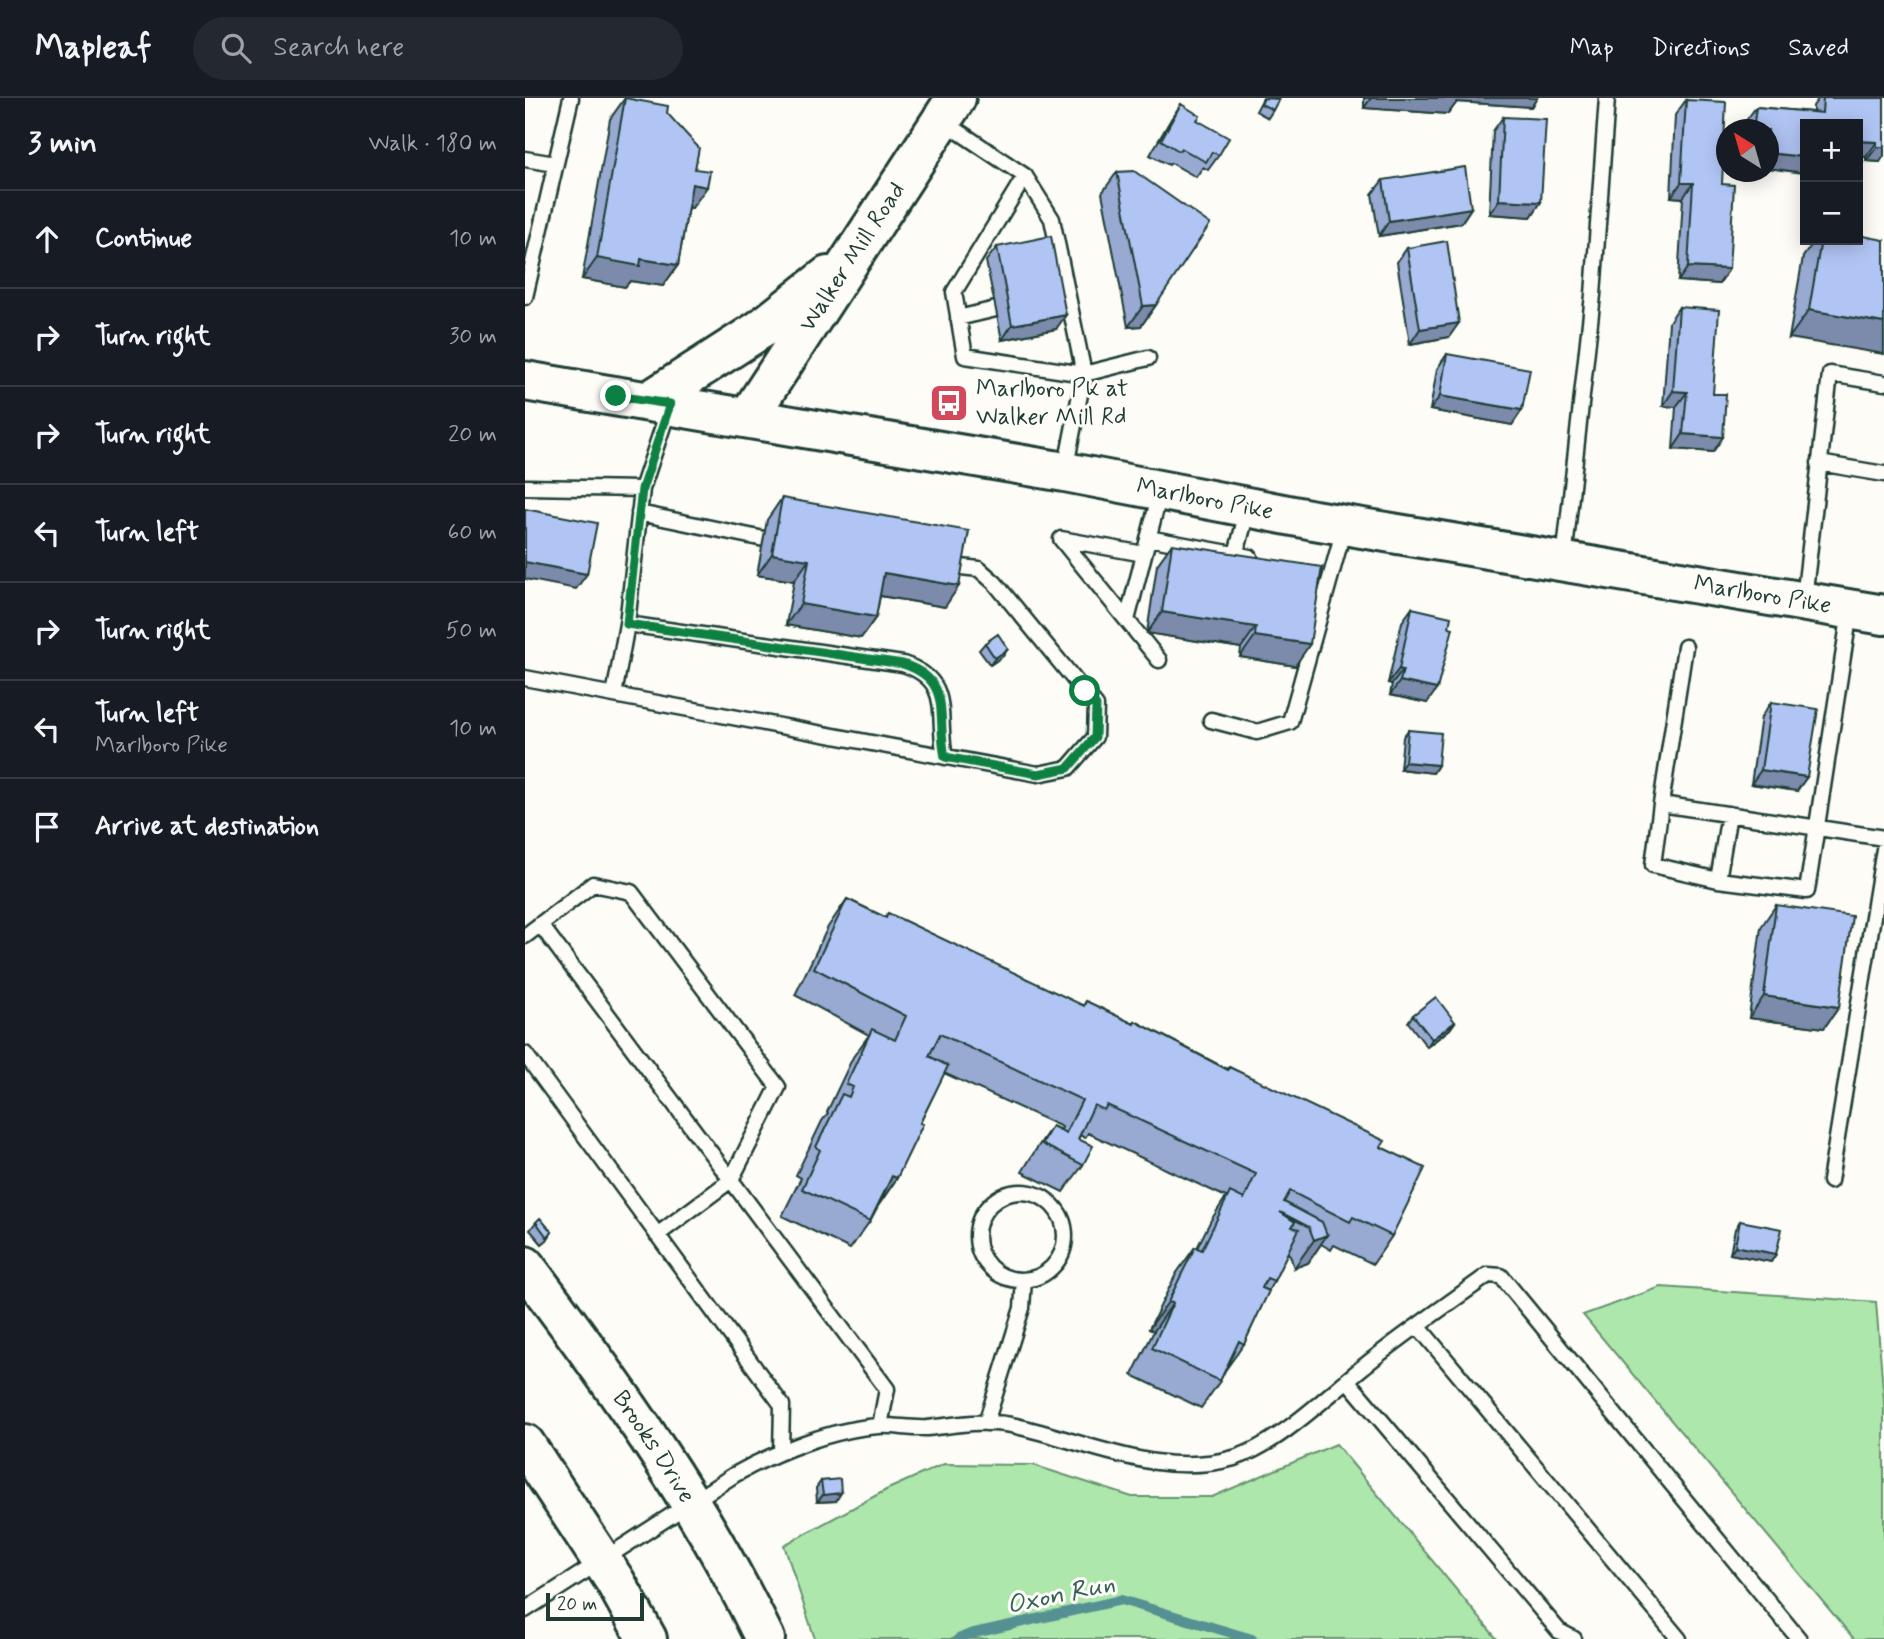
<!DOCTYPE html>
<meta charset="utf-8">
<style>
:root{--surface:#171b24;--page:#242831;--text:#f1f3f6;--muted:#9ea1a6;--line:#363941}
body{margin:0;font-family:Mynerve,sans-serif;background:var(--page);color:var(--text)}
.controls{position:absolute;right:21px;top:21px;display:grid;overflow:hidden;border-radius:0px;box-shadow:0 4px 18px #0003}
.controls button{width:63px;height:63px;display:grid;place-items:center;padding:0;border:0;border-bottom:2px solid var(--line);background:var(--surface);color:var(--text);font:35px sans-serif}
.compass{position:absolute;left:1191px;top:21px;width:63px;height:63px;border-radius:50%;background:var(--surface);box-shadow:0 4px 18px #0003;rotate:323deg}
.scale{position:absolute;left:21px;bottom:18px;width:98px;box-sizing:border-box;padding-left:7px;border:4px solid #1f3d34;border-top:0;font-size:19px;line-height:24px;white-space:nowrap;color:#1f3d34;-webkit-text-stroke:5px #fdfcf7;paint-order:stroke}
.stop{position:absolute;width:21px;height:21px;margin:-16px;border:5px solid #0b8043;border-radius:50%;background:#fff}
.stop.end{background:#0b8043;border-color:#fff;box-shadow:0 2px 7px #0008}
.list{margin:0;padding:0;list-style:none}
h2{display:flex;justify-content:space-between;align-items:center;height:91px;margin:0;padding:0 28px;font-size:30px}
h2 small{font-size:23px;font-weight:400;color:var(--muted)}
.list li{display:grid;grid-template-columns:46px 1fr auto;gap:21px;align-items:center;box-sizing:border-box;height:98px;padding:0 28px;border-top:2px solid var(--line)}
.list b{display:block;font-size:26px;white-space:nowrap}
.list p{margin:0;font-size:23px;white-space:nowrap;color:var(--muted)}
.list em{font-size:23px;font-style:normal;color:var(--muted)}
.icon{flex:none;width:38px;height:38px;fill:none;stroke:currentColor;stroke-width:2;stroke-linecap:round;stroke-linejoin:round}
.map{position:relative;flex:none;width:1359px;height:1541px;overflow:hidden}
header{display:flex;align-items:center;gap:42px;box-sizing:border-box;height:98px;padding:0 35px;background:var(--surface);border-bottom:2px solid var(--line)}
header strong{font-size:33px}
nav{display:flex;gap:38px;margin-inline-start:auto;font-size:24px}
.search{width:490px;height:63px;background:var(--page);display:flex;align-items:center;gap:18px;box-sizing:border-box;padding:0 24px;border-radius:38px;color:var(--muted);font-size:26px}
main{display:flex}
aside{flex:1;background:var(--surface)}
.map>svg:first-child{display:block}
</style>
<header>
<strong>Mapleaf</strong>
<div class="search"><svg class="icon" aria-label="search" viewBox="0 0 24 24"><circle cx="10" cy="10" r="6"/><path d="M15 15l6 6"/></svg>Search here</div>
<nav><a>Map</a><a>Directions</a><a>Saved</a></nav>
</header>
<main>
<aside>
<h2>3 min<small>Walk · 180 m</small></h2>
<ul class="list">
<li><svg class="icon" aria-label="ahead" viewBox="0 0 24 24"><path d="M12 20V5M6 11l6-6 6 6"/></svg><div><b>Continue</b></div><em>10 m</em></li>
<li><svg class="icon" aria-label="right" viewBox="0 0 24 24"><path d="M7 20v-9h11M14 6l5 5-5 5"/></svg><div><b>Turn right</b></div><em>30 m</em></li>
<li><svg class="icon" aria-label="right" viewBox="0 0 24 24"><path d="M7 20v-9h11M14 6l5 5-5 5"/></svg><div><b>Turn right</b></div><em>20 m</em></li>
<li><svg class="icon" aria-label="left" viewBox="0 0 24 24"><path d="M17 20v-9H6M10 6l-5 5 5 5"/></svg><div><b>Turn left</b></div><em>60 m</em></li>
<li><svg class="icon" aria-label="right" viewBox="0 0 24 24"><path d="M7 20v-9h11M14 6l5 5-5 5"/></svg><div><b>Turn right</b></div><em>50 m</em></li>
<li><svg class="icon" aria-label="left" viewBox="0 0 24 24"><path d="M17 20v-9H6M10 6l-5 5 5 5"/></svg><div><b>Turn left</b><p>Marlboro Pike</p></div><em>10 m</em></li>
<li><svg class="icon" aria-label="arrive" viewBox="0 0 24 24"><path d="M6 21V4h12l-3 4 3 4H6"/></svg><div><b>Arrive at destination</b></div></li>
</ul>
</aside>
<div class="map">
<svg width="1359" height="1541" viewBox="0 0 1359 1541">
<rect width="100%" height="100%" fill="#fdfcf7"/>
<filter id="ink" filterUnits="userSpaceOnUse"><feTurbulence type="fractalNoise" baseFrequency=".0143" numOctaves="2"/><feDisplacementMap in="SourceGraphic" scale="14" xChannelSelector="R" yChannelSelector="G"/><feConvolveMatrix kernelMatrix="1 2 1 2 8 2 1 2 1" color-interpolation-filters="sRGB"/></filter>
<g filter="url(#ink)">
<path fill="#aee7ab" stroke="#669270" stroke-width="2" d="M 1136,1189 L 1351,1204 L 1359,1304 L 1359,1541 L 1329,1541 L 1058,1217 Z
M 811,1346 L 972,1541 L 290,1541 L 259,1447 L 363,1391 L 419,1366 L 508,1367 L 607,1399 L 687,1399 Z"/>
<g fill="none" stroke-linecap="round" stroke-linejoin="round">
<path stroke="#549192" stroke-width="10" d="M 433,1541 L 445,1536 L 596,1502 L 727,1541"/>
<g stroke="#1f3d34" stroke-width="19">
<path id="lane" d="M 418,23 L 500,78 L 527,121 L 559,276 L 623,260
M 0,61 L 30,66
M 500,78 L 429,194 L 440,258 L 559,276 L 540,373
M 0,199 L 46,0
M 433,220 L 471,211
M 1294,365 L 1359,376
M 0,389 L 117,391
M 114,415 L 239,441
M 623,440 L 725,459
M 619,456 L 536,441 L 634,562
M 711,456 L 723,410
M 1039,462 L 1068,197 L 1082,0
M 1279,501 L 1305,276 L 1359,285
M 602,522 L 635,395
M 102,526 L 378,566 C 429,583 411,616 420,659
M 1160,549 L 1136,706 L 1359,740
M 0,580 L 89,597 L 102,526 L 117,391 L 144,310
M 89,597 L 513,676 L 543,670 L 570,639 L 571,608 L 470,485 L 454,471 L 427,468
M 686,622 L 732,634 L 765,624 L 820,427
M 1136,706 L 1128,767 L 1193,782
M 1204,716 L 1193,782 L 1282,793 L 1325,513
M 15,826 L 362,1291 L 355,1328
M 0,838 L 68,786 L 106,794 L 253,989 L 206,1082 L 132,1137
M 0,956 L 257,1307 L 256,1354
M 1305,1083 L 1359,751
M452 1138a44 44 0 1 1 88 0a44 44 0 1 1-88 0Z
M 893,1228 L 1154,1541
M 822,1282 L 1034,1533 L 1049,1541
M 461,1325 L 497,1210 L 499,1182
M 0,1512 L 209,1377 C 250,1354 307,1331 354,1328 C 370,1327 385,1331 402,1330 C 431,1327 462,1321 491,1328 C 563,1344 635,1381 709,1360 C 752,1348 807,1293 843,1265 C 882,1234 923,1206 963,1177 L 976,1178 L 1274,1541"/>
</g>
<g stroke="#1f3d34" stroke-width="44">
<g id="secondary">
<path id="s1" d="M 0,283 L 540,374 L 789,422 L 1359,517"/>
<path d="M 124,303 L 236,231 L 303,178"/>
<path id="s2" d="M 223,319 L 431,0"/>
<path id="s3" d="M 0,1168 C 89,1286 176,1407 240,1541"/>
<path d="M 0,1346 L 90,1483 L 122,1541"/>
</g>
</g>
<use href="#lane" stroke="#fdfcf7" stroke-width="14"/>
<use href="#secondary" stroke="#fdfcf7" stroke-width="38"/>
</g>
<path fill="#98a9d2" stroke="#1f3d34" stroke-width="2" d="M 100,0 L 142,15 L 170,71 L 167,110 L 163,110 L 153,167 L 138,188 L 105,183 L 100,189 L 57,181 L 85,21 Z
M 738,0 L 752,0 L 748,12 L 743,20 L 731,13 Z
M 839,0 L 1012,0 L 1006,9 L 932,4 L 923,16 L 839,10 Z
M 1294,0 L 1359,0 L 1355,64 L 1341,63 L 1341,59 L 1280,26 L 1280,75 L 1243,70 L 1243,32 L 1220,32 L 1220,24 L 1231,9 L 1288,14 L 1288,8 Z
M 1161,2 L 1197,86 L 1204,171 L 1194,186 L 1153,183 L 1158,100 L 1146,99 L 1150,17 Z
M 656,6 L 672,22 L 694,57 L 683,72 L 678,69 L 671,79 L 646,65 L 644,67 L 625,57 L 646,21 Z
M 978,19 L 1016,104 L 1006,119 L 964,116 L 968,33 Z
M 592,74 L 631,207 L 616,228 L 603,229 L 577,95 Z
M 858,82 L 946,110 L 936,125 L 854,138 L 847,96 Z
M 1290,142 L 1359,142 L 1264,240 L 1278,159 Z
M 472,149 L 531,231 L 477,242 L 461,163 Z
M 882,150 L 924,239 L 885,246 L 872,164 Z
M 1154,209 L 1188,296 L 1188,354 L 1148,351 L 1151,309 L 1138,308 L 1144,224 Z
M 922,256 L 997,312 L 987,327 L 905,312 L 912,271 Z
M 257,400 L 420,509 L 355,498 L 351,519 L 336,540 L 261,527 L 269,483 L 232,477 L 242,422 Z
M 647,446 L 770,568 L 715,559 L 716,550 L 622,535 L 632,467 Z
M 887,510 L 902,605 L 865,597 L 867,586 L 863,585 L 877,524 Z
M 460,545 L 478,558 L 465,567 L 454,552 Z
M 1246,604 L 1272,693 L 1226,686 L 1236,619 Z
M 883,632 L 913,667 L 908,675 L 875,671 L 878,639 Z
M 322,801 L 360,819 L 363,815 L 558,908 L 561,903 L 608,926 L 610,923 L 702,971 L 704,969 L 856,1049 L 867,1138 L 848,1166 L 809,1147 L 806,1152 L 796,1146 L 783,1165 L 769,1170 L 765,1157 L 762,1155 L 749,1183 L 743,1193 L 719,1246 L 699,1274 L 695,1283 L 676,1310 L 607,1277 L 629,1233 L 624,1231 L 651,1176 L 670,1149 L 672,1150 L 686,1122 L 701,1099 L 563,1035 L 560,1040 L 555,1037 L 553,1041 L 558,1067 L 538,1094 L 497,1074 L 508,1056 L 527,1028 L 536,1032 L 537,1029 L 419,975 L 395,1025 L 372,1080 L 353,1108 L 345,1123 L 325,1151 L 257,1118 L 276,1080 L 271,1077 L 297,1023 L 303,1015 L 302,1014 L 328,959 L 344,937 L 270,897 L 303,829 Z
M 1251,807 L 1314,909 L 1299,930 L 1224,920 L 1236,829 Z
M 888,917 L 930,924 L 925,931 L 902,949 L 883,924 Z
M 1215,1123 L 1251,1156 L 1246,1164 L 1205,1156 L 1210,1131 Z
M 11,1124 L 27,1134 L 22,1142 L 17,1146 L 5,1132 Z
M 296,1383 L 311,1403 L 292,1404 L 291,1390 Z"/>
<path fill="#7c8aab" stroke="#1f3d34" stroke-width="2" d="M 846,0 L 1012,0 L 1006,9 L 932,4 L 923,16 L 839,10 Z
M 1333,43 L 1352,44 L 1341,59 L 1333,58 Z
M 1352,49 L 1359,49 L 1359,58 L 1355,64 L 1341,63 Z
M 1243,55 L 1280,59 L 1280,75 L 1243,70 Z
M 1156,85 L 1168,85 L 1158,100 L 1146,99 Z
M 167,86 L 182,89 L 167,110 L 152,108 Z
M 974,102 L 1016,104 L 1006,119 L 964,116 Z
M 946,110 L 936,125 L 854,138 L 864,123 Z
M 72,160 L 116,161 L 153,167 L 138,188 L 105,183 L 100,189 L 57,181 Z
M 1163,169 L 1204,171 L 1194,186 L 1153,183 Z
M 631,207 L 616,228 L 603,229 L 618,208 Z
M 1284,212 L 1359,225 L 1359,256 L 1264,240 Z
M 541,217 L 531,231 L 477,242 L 487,227 Z
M 934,225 L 924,239 L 885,246 L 895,231 Z
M 1148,293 L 1162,294 L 1151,309 L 1138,308 Z
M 915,298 L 997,312 L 987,327 L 905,312 Z
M 1158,336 L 1198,339 L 1188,354 L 1148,351 Z
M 247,456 L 284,462 L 269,483 L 232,477 Z
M 0,464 L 62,476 L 51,491 L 0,481 Z
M 359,475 L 434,488 L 420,509 L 344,496 Z
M 276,506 L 351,519 L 336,540 L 261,527 Z
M 637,514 L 731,529 L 716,550 L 622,535 Z
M 730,538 L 785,546 L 770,568 L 715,559 Z
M 483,551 L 478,558 L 465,567 L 470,560 Z
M 874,571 L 878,572 L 867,586 L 863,585 Z
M 875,583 L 912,591 L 902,605 L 865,597 Z
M 880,664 L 913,667 L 908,675 L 875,671 Z
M 1236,672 L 1282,679 L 1272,693 L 1226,686 Z
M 1239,898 L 1314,909 L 1299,930 L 1224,920 Z
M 930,924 L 925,931 L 902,949 L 907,941 Z
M 367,1078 L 372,1080 L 353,1108 Z
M 802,1137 L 783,1165 L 769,1170 L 789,1142 Z
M 1210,1148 L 1251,1156 L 1246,1164 L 1205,1156 Z
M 643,1204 L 648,1205 L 629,1233 L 624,1231 Z
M 316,1395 L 311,1403 L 292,1404 L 298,1397 Z"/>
<path fill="#b1c5f4" stroke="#1f3d34" stroke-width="2" d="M 100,0 L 143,8 L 142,15 L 174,50 L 170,71 L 185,73 L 182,89 L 167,86 L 153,167 L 116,161 L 115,168 L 72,160 Z
M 739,0 L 754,1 L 748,12 L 736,6 Z
M 1298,0 L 1359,0 L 1359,49 L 1352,49 L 1352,44 L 1333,43 L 1333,26 L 1280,26 L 1280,59 L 1243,55 L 1243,32 L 1228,32 L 1231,9 L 1297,15 Z
M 1161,2 L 1201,4 L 1197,86 L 1209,87 L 1204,171 L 1163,169 L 1168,85 L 1156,85 Z
M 656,6 L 675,18 L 672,22 L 704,40 L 694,57 L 687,54 L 681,64 L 656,50 L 654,53 L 636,42 Z
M 978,19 L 1021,21 L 1016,104 L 974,102 Z
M 940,69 L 946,110 L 864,123 L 858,82 Z
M 609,73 L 685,126 L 631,207 L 618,208 L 592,74 Z
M 1333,137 L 1359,142 L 1359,225 L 1284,212 L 1296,142 L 1333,142 Z
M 526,138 L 541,217 L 487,227 L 472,149 Z
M 922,143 L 934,225 L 895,231 L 882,150 Z
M 1154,209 L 1194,212 L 1188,296 L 1201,296 L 1198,339 L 1158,336 L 1162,294 L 1148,293 Z
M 922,256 L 1005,271 L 997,312 L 915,298 Z
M 257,400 L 444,433 L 434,488 L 359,475 L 351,519 L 276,506 L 284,462 L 247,456 Z
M 0,411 L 72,425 L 62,476 L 0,464 Z
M 647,446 L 797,469 L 785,546 L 730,538 L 731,529 L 637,514 Z
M 887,510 L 926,519 L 924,529 L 928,530 L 912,591 L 875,583 L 878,572 L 874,571 Z
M 473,536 L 483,551 L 470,560 L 460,545 Z
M 1246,604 L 1293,611 L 1282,679 L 1236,672 Z
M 883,632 L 916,635 L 913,667 L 880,664 Z
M 322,801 L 361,820 L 363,815 L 559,908 L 561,903 L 609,926 L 610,923 L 703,972 L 704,969 L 860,1043 L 856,1049 L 900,1070 L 867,1138 L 828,1119 L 825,1124 L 765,1093 L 759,1104 L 797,1124 L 802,1137 L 789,1142 L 784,1129 L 755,1114 L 770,1124 L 767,1129 L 774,1131 L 749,1183 L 742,1180 L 737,1190 L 744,1193 L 719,1246 L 714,1243 L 695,1283 L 627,1250 L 648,1205 L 643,1204 L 670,1149 L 677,1152 L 705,1094 L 719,1101 L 731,1076 L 582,1007 L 579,1012 L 569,1007 L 553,1041 L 568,1048 L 558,1067 L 517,1046 L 527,1028 L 541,1035 L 557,1002 L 415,936 L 404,958 L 423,968 L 395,1025 L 398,1026 L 372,1080 L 367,1078 L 345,1123 L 277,1091 L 295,1052 L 291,1049 L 317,996 L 324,999 L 328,989 L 321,986 L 347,931 L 370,942 L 381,918 L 289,870 Z
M 1251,807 L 1327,818 L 1314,909 L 1239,898 Z
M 911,899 L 930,924 L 907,941 L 888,917 Z
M 15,1120 L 27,1134 L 22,1139 L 11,1124 Z
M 1215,1123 L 1257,1131 L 1251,1156 L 1210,1148 Z
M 315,1381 L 316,1395 L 298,1397 L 296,1383 Z"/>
</g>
<g fill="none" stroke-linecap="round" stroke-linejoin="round" filter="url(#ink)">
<path stroke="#0b8043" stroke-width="9" d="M 91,298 L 145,306 L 117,391 L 102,526 L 378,566 C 429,583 411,616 420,659 L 513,676 L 543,670 L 570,639 L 571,608 L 560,593"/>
</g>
<defs>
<g id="bus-square" transform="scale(2.0125)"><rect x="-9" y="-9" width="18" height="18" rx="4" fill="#d1495b" stroke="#fdfcf7"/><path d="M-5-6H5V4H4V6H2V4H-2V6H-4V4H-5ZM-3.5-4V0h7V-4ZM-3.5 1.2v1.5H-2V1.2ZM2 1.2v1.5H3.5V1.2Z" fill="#fff"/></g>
</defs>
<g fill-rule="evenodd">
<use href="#bus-square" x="424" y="305"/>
</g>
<g text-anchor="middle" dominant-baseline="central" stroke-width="6" stroke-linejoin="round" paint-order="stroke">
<g font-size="24" fill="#1f3d34" stroke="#fdfcf7">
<text stroke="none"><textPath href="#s2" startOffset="191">Walker Mill Road</textPath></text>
<text stroke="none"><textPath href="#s1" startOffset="690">Marlboro Pike</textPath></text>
<text stroke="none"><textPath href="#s1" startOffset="1256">Marlboro Pike</textPath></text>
<text stroke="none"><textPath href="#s3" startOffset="222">Brooks Drive</textPath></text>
</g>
<g font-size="24" fill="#1f3d34" stroke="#fdfcf7" text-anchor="start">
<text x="451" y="291">Marlboro Pk at<tspan x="451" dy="28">Walker Mill Rd</tspan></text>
</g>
<g font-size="26" font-style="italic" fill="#35605b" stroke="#fdfcf7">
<text transform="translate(536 1497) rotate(-12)">Oxon Run</text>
</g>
</g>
</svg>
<div class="controls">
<button>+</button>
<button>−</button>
</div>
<svg class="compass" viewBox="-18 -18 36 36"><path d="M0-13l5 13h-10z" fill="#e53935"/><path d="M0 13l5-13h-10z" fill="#9ea1a6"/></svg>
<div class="scale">20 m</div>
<div class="stop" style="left:560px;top:593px"></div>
<div class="stop end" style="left:91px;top:298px"></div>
</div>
</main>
